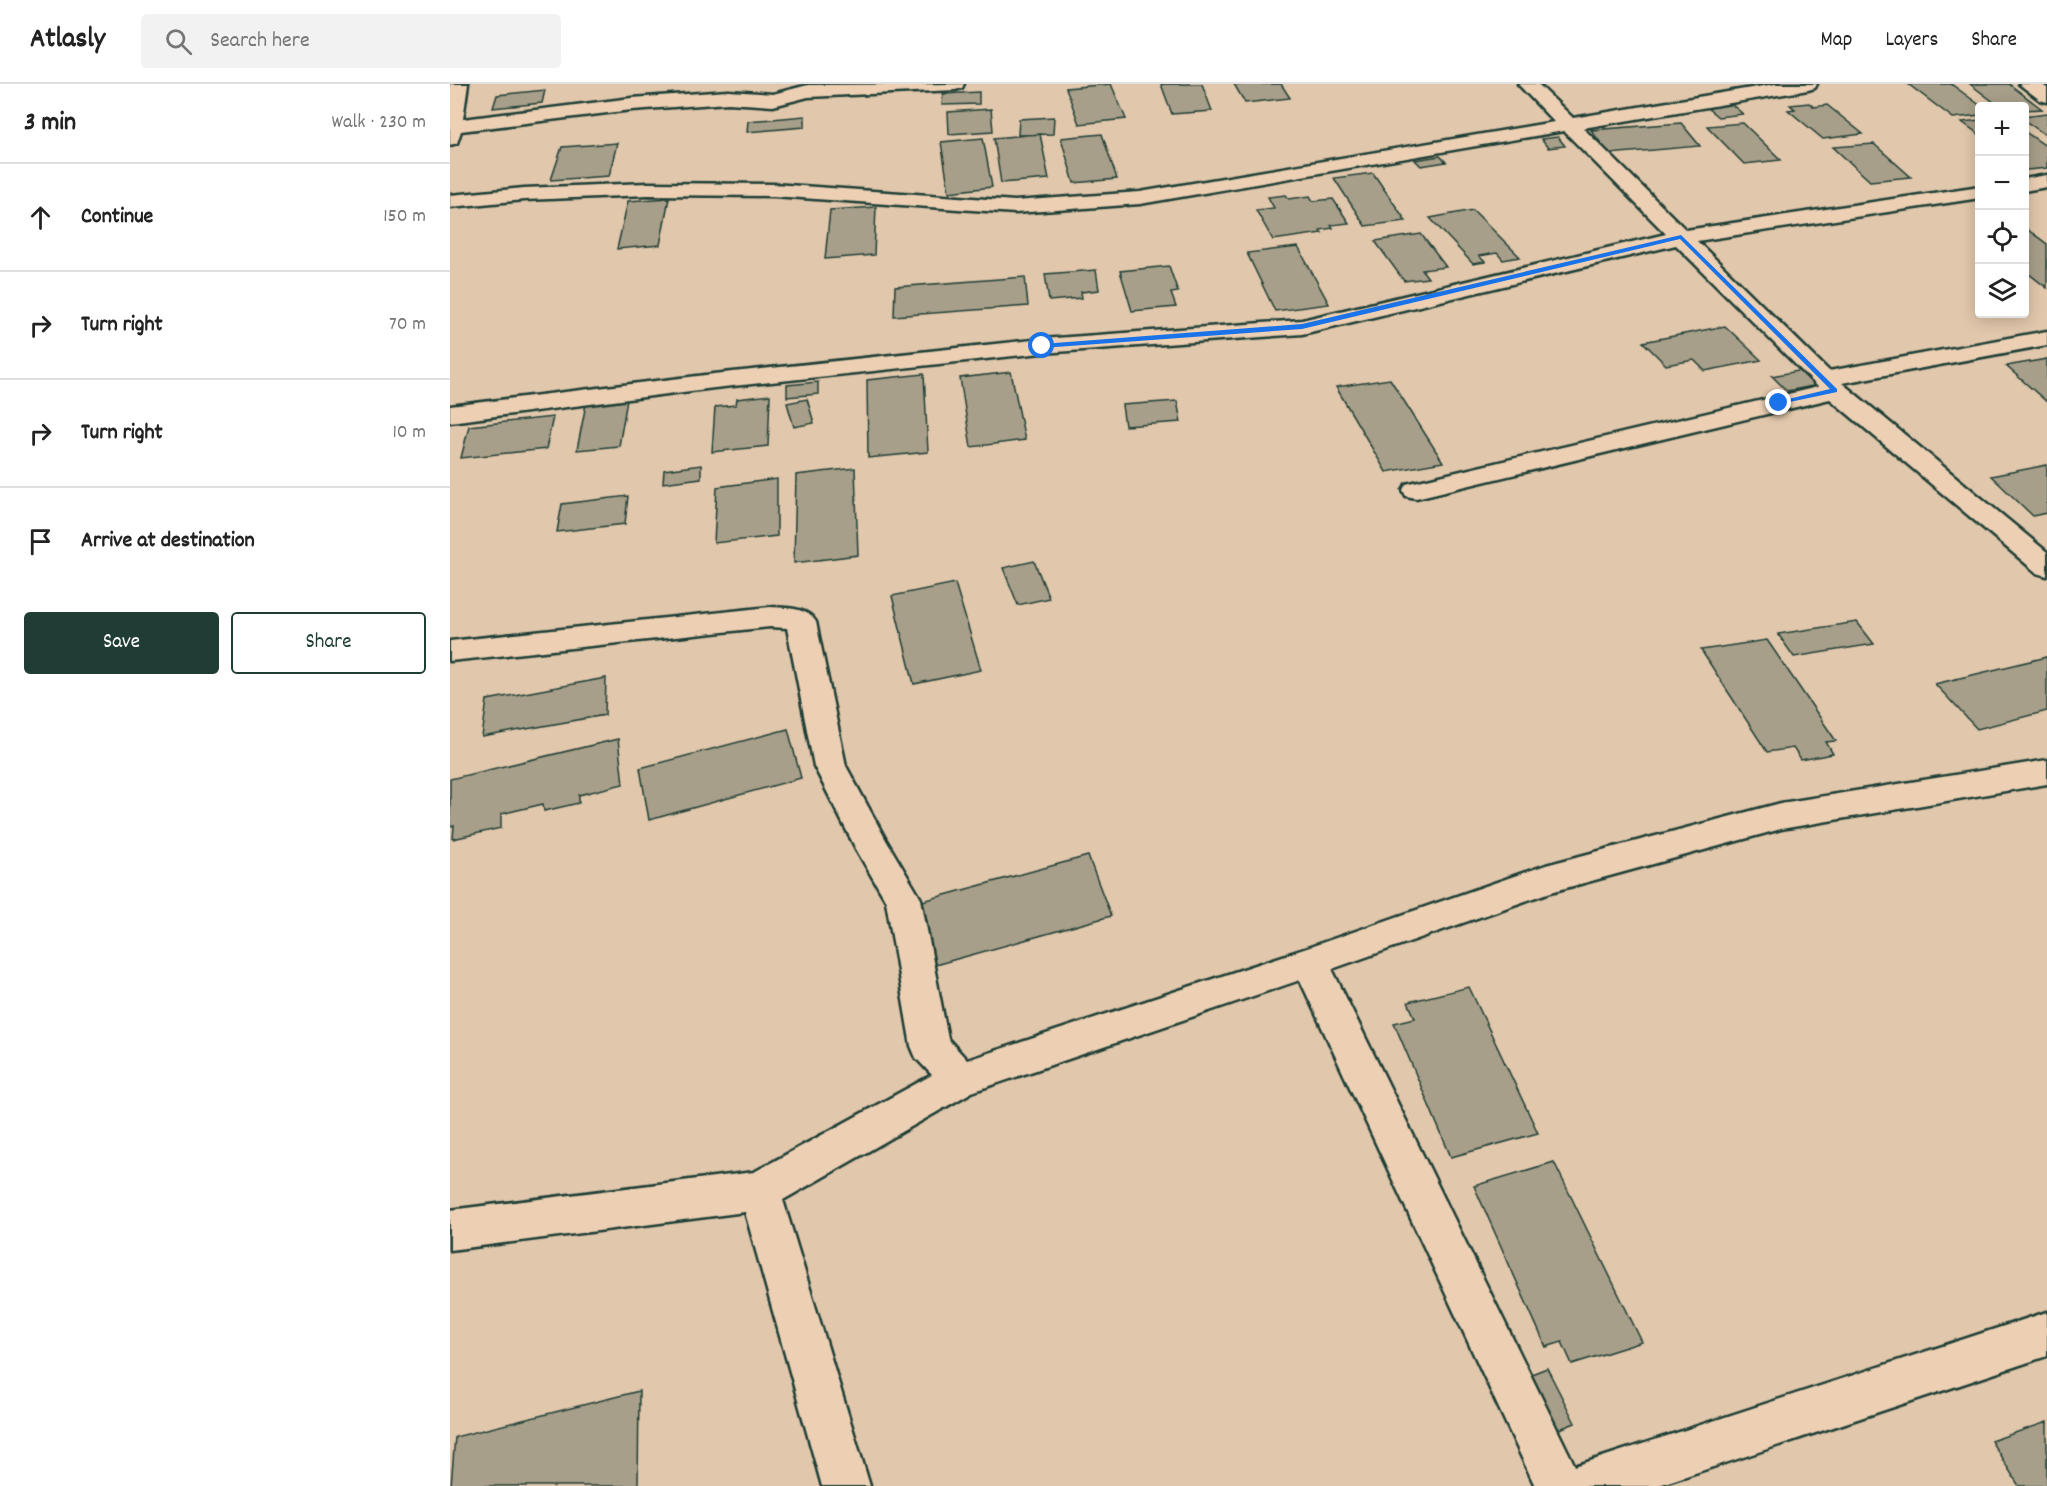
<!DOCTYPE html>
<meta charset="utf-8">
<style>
:root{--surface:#fff;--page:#f2f2f2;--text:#222;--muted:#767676;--line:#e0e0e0;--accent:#1f3d34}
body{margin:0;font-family:Dekko,sans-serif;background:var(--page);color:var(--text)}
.controls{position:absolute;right:18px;top:18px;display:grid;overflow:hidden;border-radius:6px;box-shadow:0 3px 15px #0003}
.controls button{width:54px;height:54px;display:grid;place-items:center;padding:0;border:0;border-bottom:2px solid var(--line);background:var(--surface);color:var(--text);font:30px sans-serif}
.stop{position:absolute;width:18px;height:18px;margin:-14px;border:4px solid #1a73e8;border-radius:50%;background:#fff}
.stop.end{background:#1a73e8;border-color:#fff;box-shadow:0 2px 6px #0008}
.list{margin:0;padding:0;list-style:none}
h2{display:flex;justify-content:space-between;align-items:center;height:78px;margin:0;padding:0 24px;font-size:26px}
h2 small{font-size:20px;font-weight:400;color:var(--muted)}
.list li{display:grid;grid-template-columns:39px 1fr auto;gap:18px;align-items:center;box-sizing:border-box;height:108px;padding:0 24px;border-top:2px solid var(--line)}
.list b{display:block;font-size:22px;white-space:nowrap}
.list em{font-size:20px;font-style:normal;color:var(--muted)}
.actions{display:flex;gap:12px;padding:18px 24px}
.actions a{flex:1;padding:14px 0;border:2px solid var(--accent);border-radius:6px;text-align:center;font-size:21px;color:var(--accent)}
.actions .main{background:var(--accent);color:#fff}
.icon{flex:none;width:33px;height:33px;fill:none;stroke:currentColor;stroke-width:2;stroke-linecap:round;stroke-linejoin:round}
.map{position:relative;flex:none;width:1597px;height:1402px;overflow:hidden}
header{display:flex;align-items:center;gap:36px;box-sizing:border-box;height:84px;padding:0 30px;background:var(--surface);border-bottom:2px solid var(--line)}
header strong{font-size:28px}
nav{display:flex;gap:33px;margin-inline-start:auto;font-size:21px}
.search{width:420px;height:54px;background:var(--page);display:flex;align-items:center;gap:15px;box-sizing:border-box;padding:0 21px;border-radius:6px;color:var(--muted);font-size:22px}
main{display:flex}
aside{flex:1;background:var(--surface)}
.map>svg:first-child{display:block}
</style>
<header>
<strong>Atlasly</strong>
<div class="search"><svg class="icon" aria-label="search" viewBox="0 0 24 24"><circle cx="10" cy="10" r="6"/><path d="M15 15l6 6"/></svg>Search here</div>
<nav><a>Map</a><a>Layers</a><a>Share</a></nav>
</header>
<main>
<aside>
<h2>3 min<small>Walk · 230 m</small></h2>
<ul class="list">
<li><svg class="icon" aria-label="ahead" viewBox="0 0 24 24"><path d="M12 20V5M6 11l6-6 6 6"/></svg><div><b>Continue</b></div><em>150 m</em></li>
<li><svg class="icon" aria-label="right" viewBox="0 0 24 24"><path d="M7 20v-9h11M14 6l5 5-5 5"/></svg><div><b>Turn right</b></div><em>70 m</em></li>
<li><svg class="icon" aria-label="right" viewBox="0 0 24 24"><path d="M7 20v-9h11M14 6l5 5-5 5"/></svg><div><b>Turn right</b></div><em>10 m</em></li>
<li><svg class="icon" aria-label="arrive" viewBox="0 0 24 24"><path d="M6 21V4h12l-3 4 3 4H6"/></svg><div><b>Arrive at destination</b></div></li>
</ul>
<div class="actions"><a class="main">Save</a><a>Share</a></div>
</aside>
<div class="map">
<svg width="1597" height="1402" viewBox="0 0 1597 1402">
<rect width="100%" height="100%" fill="#e1c7ac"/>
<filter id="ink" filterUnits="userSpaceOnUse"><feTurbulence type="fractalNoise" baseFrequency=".0167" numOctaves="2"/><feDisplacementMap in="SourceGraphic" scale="12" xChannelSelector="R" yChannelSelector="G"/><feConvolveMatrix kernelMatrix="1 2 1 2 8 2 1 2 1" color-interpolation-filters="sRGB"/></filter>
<g filter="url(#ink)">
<path fill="#a79f89" stroke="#1f3d34" stroke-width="1.5" d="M 661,0 L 676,35 L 629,40 L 616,4 Z
M 711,0 L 752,0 L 762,27 L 722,30 Z
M 784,0 L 831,0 L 840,14 L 795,19 Z
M 1458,0 L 1501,0 L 1531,22 L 1530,31 L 1503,34 Z
M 1520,0 L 1559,0 L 1592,25 L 1574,26 L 1574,22 L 1549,22 Z
M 95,6 L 92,19 L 43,24 L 47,11 Z
M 529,8 L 529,20 L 492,21 L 493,10 Z
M 1359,19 L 1364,23 L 1377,21 L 1413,50 L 1373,55 L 1338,26 L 1345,25 L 1340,21 Z
M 1281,20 L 1293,30 L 1268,33 L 1256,23 Z
M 541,25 L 543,47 L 499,50 L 498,28 Z
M 1597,29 L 1597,52 L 1574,36 L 1574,32 Z
M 355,32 L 355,43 L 297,48 L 298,37 Z
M 604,33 L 603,50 L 568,51 L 569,35 Z
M 1530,36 L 1530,51 L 1512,38 Z
M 1231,39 L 1250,62 L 1159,70 L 1141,46 Z
M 1293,39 L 1331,76 L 1294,80 L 1257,42 Z
M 1574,47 L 1597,63 L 1597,84 L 1577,86 L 1574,84 Z
M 590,50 L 599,95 L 551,99 L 544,54 Z
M 652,50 L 667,95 L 624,99 L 611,54 Z
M 1108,53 L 1115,62 L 1098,64 L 1091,55 Z
M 533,54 L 542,103 L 499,108 L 491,58 Z
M 167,59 L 159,92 L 101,96 L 112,63 Z
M 1424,60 L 1461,93 L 1420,97 L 1383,63 Z
M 990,72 L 996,78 L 971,82 L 965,76 Z
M 923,89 L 956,137 L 915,142 L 884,94 Z
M 836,111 L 839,115 L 860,112 L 863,117 L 883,115 L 899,139 L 881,141 L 883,144 L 870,146 L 872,149 L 823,156 L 806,126 L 824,124 L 818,113 Z
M 219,114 L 210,161 L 167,165 L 178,117 Z
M 426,123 L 424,171 L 375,175 L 380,126 Z
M 1023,126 L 1070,173 L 1053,176 L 1047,169 L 1029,172 L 1035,178 L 1023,180 L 980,134 Z
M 1574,143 L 1597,160 L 1597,204 L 1574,186 Z
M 971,150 L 996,183 L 972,186 L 978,194 L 954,197 L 925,157 Z
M 848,163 L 879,220 L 825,227 L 797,169 Z
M 719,182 L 728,208 L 721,209 L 726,223 L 682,227 L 670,187 Z
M 646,186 L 649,206 L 631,208 L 632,214 L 599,217 L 595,190 Z
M 575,193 L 578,222 L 444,232 L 445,203 Z
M 1275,242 L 1311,276 L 1255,287 L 1244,276 L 1216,281 L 1193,258 Z
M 1597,275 L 1597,318 L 1556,282 Z
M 1353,286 L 1368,301 L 1337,307 L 1322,292 Z
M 561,288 L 575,356 L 521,363 L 510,294 Z
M 474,290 L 478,368 L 418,374 L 417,296 Z
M 940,295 L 993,378 L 936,388 L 886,303 Z
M 368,298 L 368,310 L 337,313 L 337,301 Z
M 320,311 L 318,362 L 262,368 L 265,323 L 286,321 L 287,315 Z
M 357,315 L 364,339 L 344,343 L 337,319 Z
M 177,316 L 169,362 L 127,366 L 136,320 Z
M 727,317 L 731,338 L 675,342 L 672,321 Z
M 103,333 L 96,365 L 11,374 L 19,342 Z
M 251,381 L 251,394 L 213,399 L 214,386 Z
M 1597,381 L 1597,429 L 1583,432 L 1541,392 Z
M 405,384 L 408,471 L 344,479 L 346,391 Z
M 327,395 L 327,452 L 264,459 L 267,403 Z
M 178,412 L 175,440 L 107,448 L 112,420 Z
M 584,477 L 599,514 L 568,521 L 553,484 Z
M 505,499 L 531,586 L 464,600 L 442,512 Z
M 1407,538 L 1424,560 L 1344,573 L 1328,550 Z
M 1317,556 L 1386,657 L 1376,658 L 1383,670 L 1351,676 L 1343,664 L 1317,668 L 1251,566 Z
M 1597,573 L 1597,627 L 1527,645 L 1485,600 Z
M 156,594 L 155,631 L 32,653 L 37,616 Z
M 338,645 L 351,694 L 199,736 L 190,684 Z
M 168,655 L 173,700 L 129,711 L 129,719 L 94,727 L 93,720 L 51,730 L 51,744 L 3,755 L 4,742 L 0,743 L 0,695 Z
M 638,772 L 661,832 L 485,881 L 469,818 Z
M 1019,903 L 1088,1049 L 1001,1073 L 944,939 L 965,934 L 958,918 Z
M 1104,1078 L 1192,1258 L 1122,1280 L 1112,1258 L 1096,1263 L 1024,1102 Z
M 1097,1284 L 1125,1339 L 1097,1350 L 1071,1294 Z
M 189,1307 L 188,1402 L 1,1402 L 5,1353 Z
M 1597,1338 L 1597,1402 L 1569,1402 L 1541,1357 Z"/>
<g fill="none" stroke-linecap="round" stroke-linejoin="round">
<g stroke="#1f3d34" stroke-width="5">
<path id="minor" d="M 0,0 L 18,0 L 13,35 L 182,14 L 278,7 L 323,10 L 358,1 L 514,0 L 512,4 L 505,6 L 358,13 L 323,22 L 278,19 L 182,26 L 11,47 L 7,59 L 0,61 Z
M 1068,0 L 1088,0 L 1123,34 L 1325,0 L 1367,0 L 1365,4 L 1358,6 L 1133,44 L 1236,146 L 1530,102 L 1530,114 L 1247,157 L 1379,287 L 1597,247 L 1597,261 L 1392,299 L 1597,468 L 1597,492 L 1587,489 L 1380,315 L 966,414 L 956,412 L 953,406 L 956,400 L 1368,303 L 1226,161 L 852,250 L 592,269 L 264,304 L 0,338 L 0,322 L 264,290 L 592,255 L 852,236 L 1216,150 L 1114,47 L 690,120 L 565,129 L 323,112 L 198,111 L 74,116 L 0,123 L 0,111 L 74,104 L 198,99 L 323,100 L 565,117 L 690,108 L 1104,38 Z
M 1569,0 L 1591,0 L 1597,4 L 1597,18 L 1590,16 Z
M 1597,91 L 1597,103 L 1574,107 L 1574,95 Z
M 320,523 C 336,524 357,523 366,538 L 396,682 L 436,756 L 471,815 L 498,955 L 517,976 L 857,864 L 1096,781 L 1331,719 L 1597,676 L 1597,700 L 1331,745 L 1101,808 L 882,885 L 1125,1382 L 1597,1228 L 1597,1272 L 1206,1402 L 1085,1402 L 850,896 L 522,1008 L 333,1116 L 420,1402 L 372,1402 L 295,1128 L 0,1166 L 0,1126 L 304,1088 L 482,991 L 466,974 L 461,962 L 436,817 L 406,765 L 364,682 L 337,544 L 320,543 L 0,577 L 0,557 Z"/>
</g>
<use href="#minor" fill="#edd0b4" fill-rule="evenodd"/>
</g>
</g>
<path fill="#1a73e8" d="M 1231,151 L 1387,305 L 1387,308 L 1326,321 L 1326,318 L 1380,305 L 1230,155 L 852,245 L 592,264 L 589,262 L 592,260 L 852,240 Z"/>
</svg>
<div class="controls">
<button>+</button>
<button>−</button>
<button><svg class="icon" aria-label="locate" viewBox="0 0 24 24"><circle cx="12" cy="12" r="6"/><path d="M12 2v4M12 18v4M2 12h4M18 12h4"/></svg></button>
<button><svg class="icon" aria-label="layers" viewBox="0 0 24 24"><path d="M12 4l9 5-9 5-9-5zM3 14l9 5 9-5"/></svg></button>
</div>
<div class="stop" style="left:592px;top:262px"></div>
<div class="stop end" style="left:1329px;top:319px"></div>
</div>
</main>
